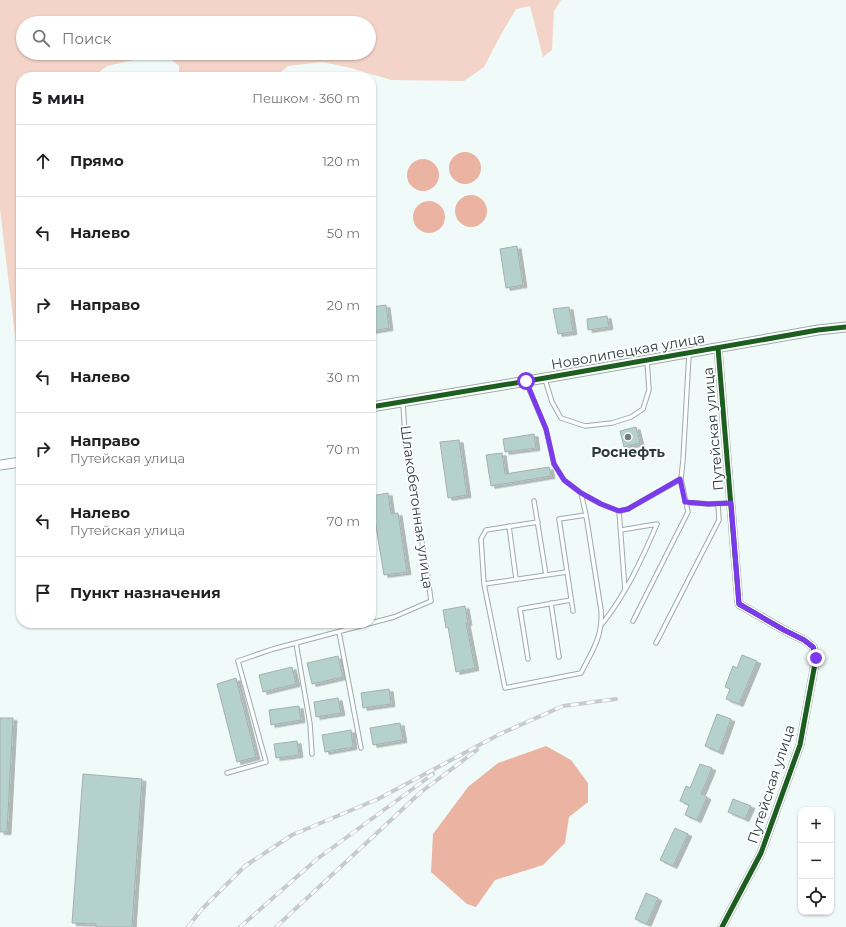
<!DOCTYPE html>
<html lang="ru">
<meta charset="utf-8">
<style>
:root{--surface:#fff;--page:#f2f2f2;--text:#202124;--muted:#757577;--line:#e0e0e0}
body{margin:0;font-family:Montserrat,sans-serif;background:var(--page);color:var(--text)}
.controls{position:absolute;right:12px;bottom:12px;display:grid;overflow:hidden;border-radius:8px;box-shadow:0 1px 3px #0004}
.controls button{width:36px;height:36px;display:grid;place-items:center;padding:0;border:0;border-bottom:1px solid var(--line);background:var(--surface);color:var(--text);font:20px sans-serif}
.stop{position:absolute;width:12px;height:12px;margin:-9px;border:3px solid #7c3aed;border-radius:50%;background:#fff}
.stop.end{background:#7c3aed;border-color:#fff;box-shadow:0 1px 4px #0008}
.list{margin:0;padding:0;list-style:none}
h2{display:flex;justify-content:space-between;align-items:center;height:52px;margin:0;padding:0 16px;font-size:17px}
h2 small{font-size:13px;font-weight:400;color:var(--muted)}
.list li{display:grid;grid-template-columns:26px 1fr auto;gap:12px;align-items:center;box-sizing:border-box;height:72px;padding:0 16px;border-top:1px solid var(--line)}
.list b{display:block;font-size:15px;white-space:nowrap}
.list p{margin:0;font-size:13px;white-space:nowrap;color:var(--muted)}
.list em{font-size:13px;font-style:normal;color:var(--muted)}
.icon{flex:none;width:22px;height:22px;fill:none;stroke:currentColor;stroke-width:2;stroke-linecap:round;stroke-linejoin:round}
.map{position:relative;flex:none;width:846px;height:927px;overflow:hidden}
.search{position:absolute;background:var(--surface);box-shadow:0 1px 3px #0004;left:16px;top:16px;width:360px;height:44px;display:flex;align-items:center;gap:10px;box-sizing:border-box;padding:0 14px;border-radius:22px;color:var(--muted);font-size:15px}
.panel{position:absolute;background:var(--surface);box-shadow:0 1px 3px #0004;left:16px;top:72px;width:360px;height:556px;border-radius:16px}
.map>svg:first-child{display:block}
</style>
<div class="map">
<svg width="846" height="927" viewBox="0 0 846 927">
<defs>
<filter id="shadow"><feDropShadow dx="4" dy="2.5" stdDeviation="0" flood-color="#0004"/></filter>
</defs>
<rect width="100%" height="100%" fill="#f0fbf9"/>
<path fill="#f4d4c8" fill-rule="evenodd" d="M 0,0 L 561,0 L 554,11 L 552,50 L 543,57 L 530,6 L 516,9 L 499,38 L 484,67 L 464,81 L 391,80 L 351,68 L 322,62 L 288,66 L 275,77 L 179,77 L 179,66 L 167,56 L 152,56 L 107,66 L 93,77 L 21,77 L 21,361 L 18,361 L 0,209 ZM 23,23 L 369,23 L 369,53 L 23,53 Z"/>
<path fill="#ebb4a2" d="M449 168a16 16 0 1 1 32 0a16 16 0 1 1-32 0Z
M407 175a16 16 0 1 1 32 0a16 16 0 1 1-32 0Z
M455 211a16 16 0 1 1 32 0a16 16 0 1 1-32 0Z
M413 217a16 16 0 1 1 32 0a16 16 0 1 1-32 0Z
M 546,746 L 571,760 L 588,783 L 588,802 L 569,817 L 565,843 L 543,865 L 495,880 L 476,907 L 467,904 L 431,872 L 433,834 L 468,787 L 498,763 Z"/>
<path fill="#b5d1ce" stroke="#a4b1af" filter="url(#shadow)" d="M 517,246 L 523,285 L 506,288 L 500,249 Z
M 386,305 L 389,328 L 371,331 L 371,307 Z
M 569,307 L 573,332 L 558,334 L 553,309 Z
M 607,316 L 609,327 L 588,330 L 587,319 Z
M 636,427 L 640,443 L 624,447 L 620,431 Z
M 534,434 L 536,448 L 505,452 L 503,439 Z
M 459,440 L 467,495 L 448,498 L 440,442 Z
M 502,453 L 505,474 L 549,467 L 551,476 L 491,486 L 486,455 Z
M 388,493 L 391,514 L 398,513 L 407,572 L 384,575 L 371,496 Z
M 465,606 L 468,623 L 466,623 L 475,668 L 456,672 L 448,627 L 446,628 L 443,610 Z
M 742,655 L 757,661 L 739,704 L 726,699 L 730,689 L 725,687 L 733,666 L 737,668 Z
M 338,656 L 343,677 L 312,684 L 307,663 Z
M 292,667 L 296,684 L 263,692 L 259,675 Z
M 236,678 L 256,757 L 237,762 L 217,684 Z
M 389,689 L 391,704 L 363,708 L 361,693 Z
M 338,698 L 341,713 L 316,717 L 314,702 Z
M 299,706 L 301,720 L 271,725 L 269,710 Z
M 717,714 L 731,719 L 719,752 L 705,746 Z
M 0,718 L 13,718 L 7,832 L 0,832 Z
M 400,723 L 403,740 L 373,745 L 370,728 Z
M 351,730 L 353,747 L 325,752 L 322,735 Z
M 297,741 L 299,755 L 276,758 L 274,744 Z
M 700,764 L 712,768 L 701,794 L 707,797 L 697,820 L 685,815 L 689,805 L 680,801 L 686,786 L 690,788 Z
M 83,774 L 142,779 L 132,927 L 96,927 L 96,924 L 72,923 Z
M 733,799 L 751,806 L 745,819 L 728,812 Z
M 675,828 L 688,834 L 673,866 L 660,860 Z
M 646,893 L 658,898 L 647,924 L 635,919 Z"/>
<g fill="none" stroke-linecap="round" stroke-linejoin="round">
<g stroke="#9eaba9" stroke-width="5.5">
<path id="service" d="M 545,379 L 552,402 L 561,418 L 585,426 L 612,423 L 631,417 L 643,409 L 649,390 L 647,360
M 526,382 L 546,429 L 554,464 L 564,480 L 581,493 L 601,504 L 619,511 L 628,509 L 681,479
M 534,501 L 546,575
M 685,502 L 708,504 L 731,503
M 619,511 L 625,590
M 538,522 L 486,530 L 481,539 L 484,584 L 505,688 L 581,673 C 592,651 603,637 601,610 L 586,515 L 581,493
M 509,526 L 516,579
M 484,584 L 567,572
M 551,603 L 559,657
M 573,611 L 559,519 L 586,515
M 633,621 L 688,512 L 681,479 L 683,460 L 689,354
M 602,624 C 626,594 642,559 657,524 L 621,530
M 339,632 L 361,748
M 296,643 L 310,724 L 312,754
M 656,643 L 719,520 L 718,504
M 528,659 L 520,609 L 571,600
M 227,773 L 266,762 L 238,661 L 273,649 L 394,617 L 431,601 L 427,570 L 406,453 L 403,403"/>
</g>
<g stroke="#9eaba9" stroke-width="9">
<path id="minor" d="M 718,348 L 739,604 L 784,630 L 804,640 L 813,647 L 816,658 L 800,745 L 761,853 L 722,927"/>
</g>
<g stroke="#9eaba9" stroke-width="11">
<path id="tertiary" d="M 371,407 L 545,378 L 818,330 L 846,327
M 0,465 L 21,462"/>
</g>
<use href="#service" stroke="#fdfefe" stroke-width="3.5"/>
<use href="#minor" stroke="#fdfefe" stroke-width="7"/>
<use href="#tertiary" stroke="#fdfefe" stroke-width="9"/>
<g stroke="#c8cbcb" stroke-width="4">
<path id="rail" d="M 188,927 L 201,910 L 245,866 L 292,835 L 378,799 L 500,734 L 563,706 L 616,699
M 240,927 L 317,859 L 433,774
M 276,927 L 421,792 L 477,750"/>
</g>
<use href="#rail" stroke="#fff" stroke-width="2.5" stroke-dasharray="8" stroke-linecap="butt"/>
<g stroke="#fff" stroke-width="8">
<path id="cycleway" d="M 718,348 L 739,604 L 784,630 L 804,640 L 813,647 L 816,658 L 800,745 L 761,853 L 722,927
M 371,407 L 545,378 L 818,330 L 846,327"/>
</g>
<use href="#cycleway" stroke="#1b5e20" stroke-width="5"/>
</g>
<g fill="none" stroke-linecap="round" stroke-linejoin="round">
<path stroke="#7c3aed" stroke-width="5" d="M 526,381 L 546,429 L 554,464 L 564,480 L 581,493 L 601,504 L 619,511 L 628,509 L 680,479 L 685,502 L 708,504 L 731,503 L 739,604 L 784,630 L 804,640 L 813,647 L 816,658"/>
</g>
<circle fill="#6f7f7d" stroke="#fff" stroke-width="1.5" cx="628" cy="437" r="4"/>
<g text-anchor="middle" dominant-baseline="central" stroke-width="3.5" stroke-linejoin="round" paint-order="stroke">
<g font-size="14" fill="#293c3a" stroke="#fff">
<text transform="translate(628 351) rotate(-10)">Новолипецкая улица</text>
<text transform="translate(713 429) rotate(-95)">Путейская улица</text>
<text transform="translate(417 507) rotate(82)">Шлакобетонная улица</text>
<text transform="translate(771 784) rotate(-72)">Путейская улица</text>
</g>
<g font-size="14" font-weight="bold" fill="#293c3a" stroke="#fff">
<text x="628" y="452">Роснефть</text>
</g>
</g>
</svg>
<div class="controls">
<button>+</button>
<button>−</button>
<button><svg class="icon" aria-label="locate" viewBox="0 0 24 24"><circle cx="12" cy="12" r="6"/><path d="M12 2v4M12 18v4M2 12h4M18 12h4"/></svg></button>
</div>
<div class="stop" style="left:526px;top:381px"></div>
<div class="stop end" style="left:816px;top:658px"></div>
<div class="search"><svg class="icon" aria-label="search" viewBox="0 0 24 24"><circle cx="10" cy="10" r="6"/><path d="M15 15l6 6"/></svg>Поиск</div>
<section class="panel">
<h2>5 мин<small>Пешком · 360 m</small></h2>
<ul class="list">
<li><svg class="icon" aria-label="ahead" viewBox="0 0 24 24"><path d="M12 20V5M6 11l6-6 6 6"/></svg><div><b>Прямо</b></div><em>120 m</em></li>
<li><svg class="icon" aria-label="left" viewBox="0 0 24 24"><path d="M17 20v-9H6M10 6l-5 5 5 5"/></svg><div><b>Налево</b></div><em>50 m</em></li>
<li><svg class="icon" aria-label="right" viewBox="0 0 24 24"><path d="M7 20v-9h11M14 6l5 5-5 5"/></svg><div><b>Направо</b></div><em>20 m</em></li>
<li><svg class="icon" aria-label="left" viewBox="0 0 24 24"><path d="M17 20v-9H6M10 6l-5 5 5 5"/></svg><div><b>Налево</b></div><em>30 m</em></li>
<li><svg class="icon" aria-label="right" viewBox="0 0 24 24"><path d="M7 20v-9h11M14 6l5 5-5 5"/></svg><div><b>Направо</b><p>Путейская улица</p></div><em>70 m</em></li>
<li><svg class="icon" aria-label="left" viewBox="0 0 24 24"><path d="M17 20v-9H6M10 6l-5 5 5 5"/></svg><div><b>Налево</b><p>Путейская улица</p></div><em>70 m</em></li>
<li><svg class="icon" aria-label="arrive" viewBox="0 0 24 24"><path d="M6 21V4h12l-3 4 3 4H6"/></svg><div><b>Пункт назначения</b></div></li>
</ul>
</section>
</div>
